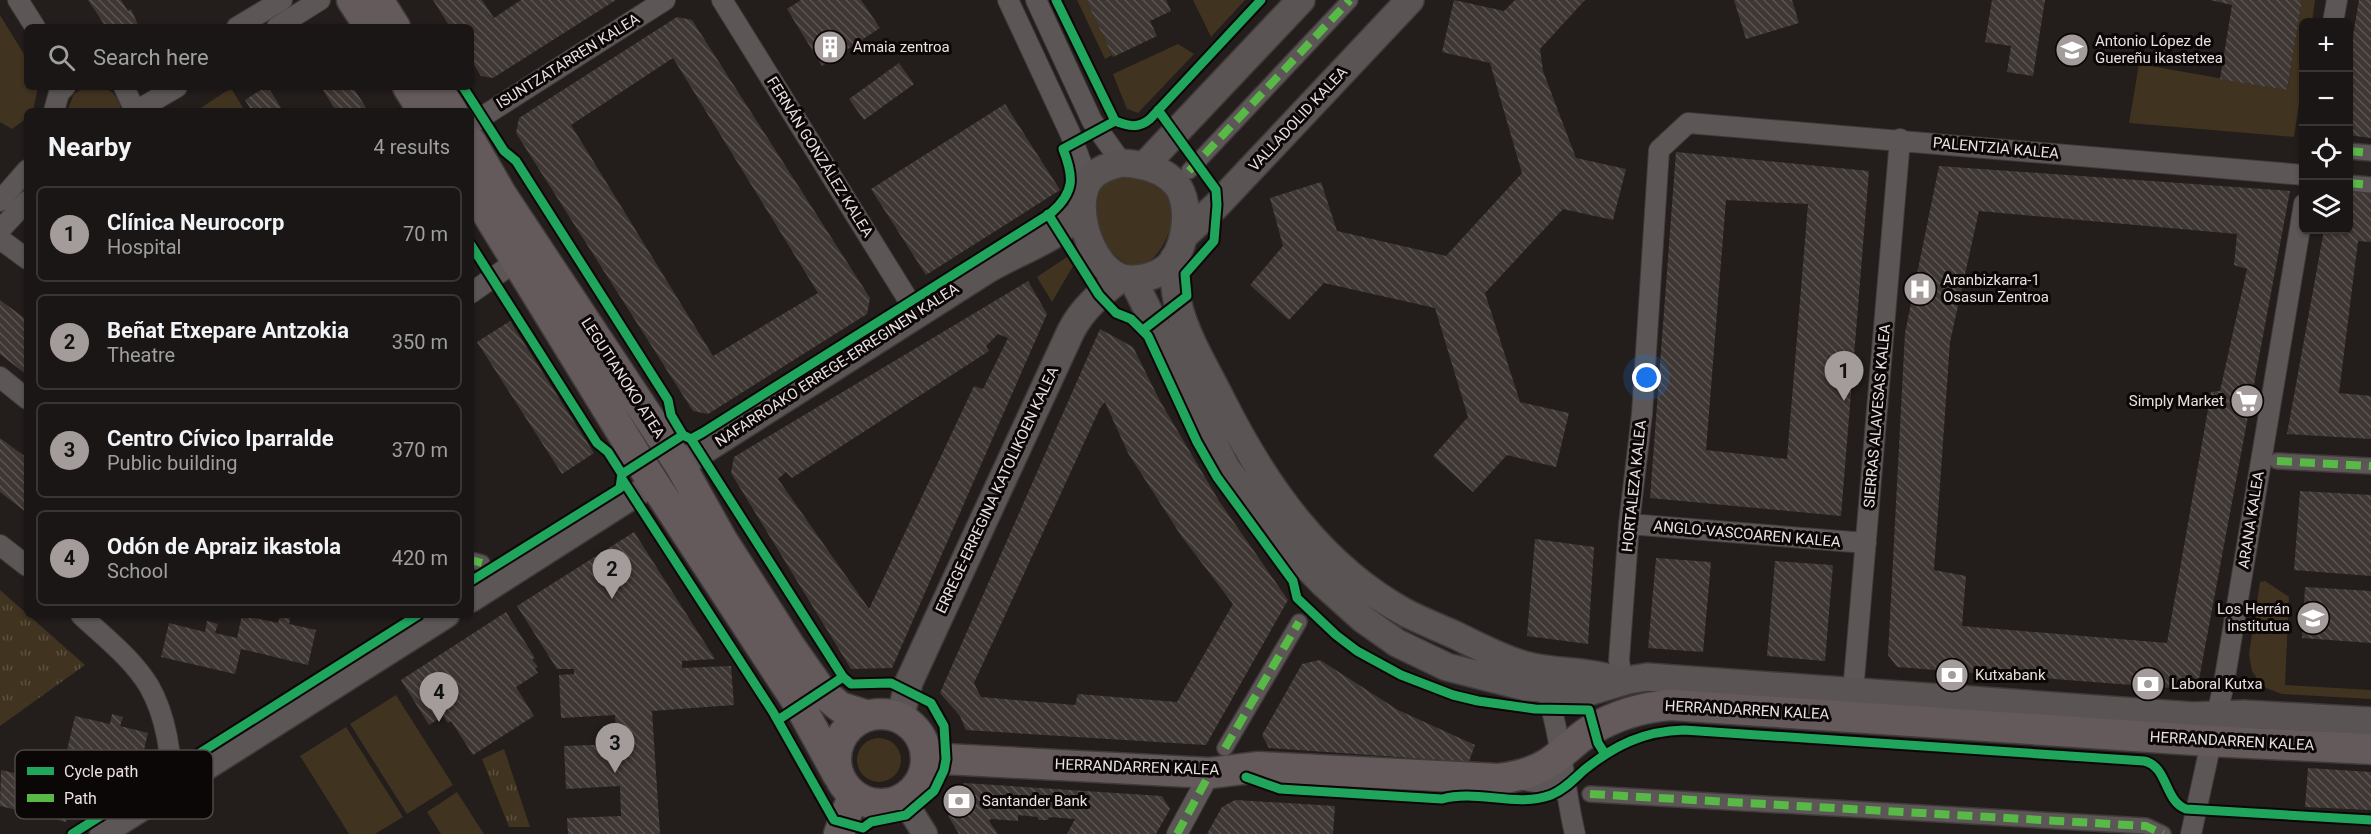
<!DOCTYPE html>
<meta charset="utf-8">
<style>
:root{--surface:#1a1615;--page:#272322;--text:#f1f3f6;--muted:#9f9fa0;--line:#383534;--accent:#a49c9b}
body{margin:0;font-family:Roboto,sans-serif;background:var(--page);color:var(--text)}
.controls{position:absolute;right:18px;top:18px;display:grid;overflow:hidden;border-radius:9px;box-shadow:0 2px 4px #0004}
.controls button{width:54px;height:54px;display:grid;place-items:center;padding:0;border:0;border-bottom:2px solid var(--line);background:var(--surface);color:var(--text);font:30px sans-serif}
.you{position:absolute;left:1647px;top:378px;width:21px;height:21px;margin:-15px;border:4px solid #fff;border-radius:50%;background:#1a73e8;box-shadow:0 0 0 9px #1a73e833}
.badge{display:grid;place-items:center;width:39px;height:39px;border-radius:50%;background:var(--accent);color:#111;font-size:20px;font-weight:700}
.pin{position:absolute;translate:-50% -50px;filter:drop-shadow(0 2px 3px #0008)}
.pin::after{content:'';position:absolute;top:32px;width:21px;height:18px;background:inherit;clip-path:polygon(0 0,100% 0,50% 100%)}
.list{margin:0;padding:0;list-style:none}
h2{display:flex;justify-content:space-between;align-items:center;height:78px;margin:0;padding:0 24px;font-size:26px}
h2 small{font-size:20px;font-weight:400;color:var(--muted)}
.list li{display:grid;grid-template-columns:39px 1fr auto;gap:18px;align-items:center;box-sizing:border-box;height:96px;margin:0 12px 12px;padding:0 12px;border:2px solid var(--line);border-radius:9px}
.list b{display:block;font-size:22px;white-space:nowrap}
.list p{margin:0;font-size:20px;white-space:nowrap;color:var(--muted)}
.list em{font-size:20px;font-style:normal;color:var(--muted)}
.icon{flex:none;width:33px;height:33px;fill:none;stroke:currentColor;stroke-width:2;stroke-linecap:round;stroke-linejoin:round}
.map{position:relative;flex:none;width:2371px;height:834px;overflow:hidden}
.search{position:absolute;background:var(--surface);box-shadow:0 2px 4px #0004;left:24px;top:24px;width:450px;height:66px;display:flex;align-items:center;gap:15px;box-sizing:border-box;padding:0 21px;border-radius:9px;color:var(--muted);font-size:22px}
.panel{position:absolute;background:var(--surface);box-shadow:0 2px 4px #0004;left:24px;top:108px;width:450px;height:510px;border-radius:9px}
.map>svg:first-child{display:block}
</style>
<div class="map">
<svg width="2371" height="834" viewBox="0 0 2371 834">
<defs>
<pattern id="park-tufts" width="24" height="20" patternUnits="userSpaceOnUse" patternTransform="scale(1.5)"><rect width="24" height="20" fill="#40331f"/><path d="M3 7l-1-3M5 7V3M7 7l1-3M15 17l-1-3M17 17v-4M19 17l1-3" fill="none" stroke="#5c503f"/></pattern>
<pattern id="building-back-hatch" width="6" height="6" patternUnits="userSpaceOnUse" patternTransform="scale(1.5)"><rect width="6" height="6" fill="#3f3733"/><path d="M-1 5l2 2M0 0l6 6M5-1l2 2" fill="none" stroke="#5b5450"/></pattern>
</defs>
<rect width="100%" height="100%" fill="#231d1c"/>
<path fill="#40331f" d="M 1077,0 L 1086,0 L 1112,55 L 1105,59 Z
M 1193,0 L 1245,0 L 1211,37 Z
M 2302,0 L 2315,0 L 2312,22 L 2304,22 L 2303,77 L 2294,137 L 2129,123 L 2139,64 L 2287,90 Z
M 0,15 L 27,59 L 27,87 L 38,87 L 33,111 L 27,111 L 27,118 L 12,129 L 0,122 Z
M 1178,44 L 1194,54 L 1138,113 L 1127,109 L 1113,74 Z
M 85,87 C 106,87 116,88 122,111 L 67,111 L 74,94 Z
M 231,88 L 245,111 L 196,111 Z
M 1125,176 C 1136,177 1147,177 1156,184 C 1173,195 1175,220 1167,237 C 1153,268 1132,277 1109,249 C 1103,242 1096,231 1095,221 C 1094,215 1095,209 1095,203 C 1095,196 1095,191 1100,186 C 1106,178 1116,178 1125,176 Z
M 1067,257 L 1073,266 L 1052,302 L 1037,277 Z
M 2265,581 L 2289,597 L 2285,685 L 2371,690 L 2371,699 L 2282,694 L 2266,688 L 2258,680 L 2252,671 L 2249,654 L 2260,582 Z
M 396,695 L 453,785 L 407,814 L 350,724 Z
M 346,727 L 403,817 L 375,834 L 349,834 L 300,756 Z
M857 760a22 22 0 1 1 44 0a22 22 0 1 1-44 0Z
M 457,792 L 484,834 L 441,834 L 427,812 Z"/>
<path fill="url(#park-tufts)" d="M 0,590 L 85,665 L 0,726 Z
M 504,749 L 530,827 L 509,827 L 482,759 Z"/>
<path fill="url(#building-back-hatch)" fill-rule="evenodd" d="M 88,0 L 121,0 L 128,11 L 131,9 L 139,27 L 106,27 Z
M 433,0 L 482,0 L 494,18 L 521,0 L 616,0 L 493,78 L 481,76 L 471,60 L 471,27 L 450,27 Z
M 801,0 L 861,0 L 880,28 L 822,66 L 787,9 Z
M 1086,0 L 1166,0 L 1171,11 L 1150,21 L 1157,36 L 1113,57 Z
M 1454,0 L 1504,11 L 1515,0 L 1585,0 L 1540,49 L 1543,71 L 1576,158 L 1626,169 L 1613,220 L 1563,209 L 1485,293 L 1520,402 L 1569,413 L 1556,467 L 1507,455 L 1473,492 L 1433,456 L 1468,417 L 1435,308 L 1324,283 L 1289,320 L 1250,285 L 1283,246 L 1270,198 L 1321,182 L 1337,231 L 1446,256 L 1522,173 L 1490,63 L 1442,52 Z
M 1734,0 L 1792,0 L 1799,23 L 1746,39 Z
M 1992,0 L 2045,0 L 2033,76 L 2007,72 L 2011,46 L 1985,42 Z
M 2210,0 L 2302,0 L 2287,90 L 2220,79 L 2232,5 Z
M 2359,0 L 2371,0 L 2371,138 L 2348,135 L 2348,65 Z
M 677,17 L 692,20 L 870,298 L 867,314 L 708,414 L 693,411 L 516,133 L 519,118 ZM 673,58 L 818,293 L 713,356 L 571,125 Z
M 899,63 L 914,84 L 864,120 L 849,99 Z
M 265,87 L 268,87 L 283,111 L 252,111 L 245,100 Z
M 321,87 L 353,87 L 368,111 L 336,111 Z
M 1005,104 L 1060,190 L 926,275 L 871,189 Z
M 1676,152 L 1869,171 L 1841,516 L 1650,498 ZM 1726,200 L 1808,204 L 1787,459 L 1706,450 Z
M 1939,166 L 2290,191 L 2197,690 L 1897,667 L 1888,655 L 1905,333 ZM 1979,211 L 2237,234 L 2234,265 L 2247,269 L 2220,391 L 2211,392 L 2167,643 L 1962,626 L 1966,576 L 1934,570 L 1950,342 Z
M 2348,189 L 2371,192 L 2371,242 L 2358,241 L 2339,393 L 2371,396 L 2371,439 L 2287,434 L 2324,230 L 2348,230 Z
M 1028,281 L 1047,314 L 892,668 L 851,669 L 731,473 L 734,457 ZM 998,334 L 1008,338 L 983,389 L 974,386 L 869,609 L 778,479 L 786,472 L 792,478 L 989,351 L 986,346 Z
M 0,300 L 27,320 L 27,375 L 0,354 Z
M 510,321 L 594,453 L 562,474 L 477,342 Z
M 1100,329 L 1133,347 L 1160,401 L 1219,501 L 1288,600 L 1206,745 L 966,730 L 960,716 L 940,693 ZM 1105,402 L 1128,453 L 1182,537 L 1233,604 L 1177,702 L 1078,694 L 1075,705 L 981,697 L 974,683 L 1100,408 Z
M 0,438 L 27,458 L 27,513 L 0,492 Z
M 2300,491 L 2371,495 L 2371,576 L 2294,570 Z
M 634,532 L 715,659 L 682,661 L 682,668 L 731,666 L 734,705 L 652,711 L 660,834 L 568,834 L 567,818 L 621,816 L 620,786 L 566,789 L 564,746 L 617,744 L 615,715 L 561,718 L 559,675 L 574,674 L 574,669 L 557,669 L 517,606 Z
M 1535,539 L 1594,547 L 1588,644 L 1527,636 Z
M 1656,558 L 1711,562 L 1703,652 L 1648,648 Z
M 1775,561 L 1833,565 L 1825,661 L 1767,656 Z
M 2305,587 L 2371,591 L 2371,643 L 2302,638 Z
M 506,612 L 535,658 L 532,659 L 538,667 L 535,669 L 538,673 L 516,687 L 534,716 L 473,755 L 451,721 L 448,723 L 443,716 L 429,725 L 401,680 Z
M 242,615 L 278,623 L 280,615 L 291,615 L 289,624 L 316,630 L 308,665 L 241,649 L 235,674 L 161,657 L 169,623 L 205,632 L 207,621 L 218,624 L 215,633 L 237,638 Z
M 1320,660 L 1398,710 L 1475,745 L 1469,762 L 1269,748 L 1262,735 L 1302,664 Z
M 112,714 L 123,717 L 120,726 L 148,733 L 140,767 L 67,750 L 75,716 L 110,724 Z
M 2308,768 L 2371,772 L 2371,810 L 2305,807 Z
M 38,769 L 48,771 L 46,781 L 74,787 L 66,822 L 0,806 L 1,770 L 36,778 Z
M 964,783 L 1162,796 L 1170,809 L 1156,834 L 1067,834 L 1075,819 L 1049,817 L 1048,820 L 1038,820 L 1038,817 L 1018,815 L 1018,821 L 991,819 L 989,821 L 998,834 L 959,834 L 948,816 Z
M 1235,800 L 1335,806 L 1333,834 L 1207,834 L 1222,807 Z"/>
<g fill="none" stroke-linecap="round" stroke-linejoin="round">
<g stroke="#403a3a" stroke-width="18">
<path id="pedestrian" d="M 2348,151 L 2371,153
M 1189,171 L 1350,0
M 2348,183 L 2371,185
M 2277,461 L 2371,466
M 471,560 L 482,563
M 1225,748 L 1299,622
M 1590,794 L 2146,826 L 2163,834"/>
</g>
<g stroke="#403a3a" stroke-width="22">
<path id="minor" d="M 18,0 L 35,27
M 722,0 L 917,314
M 1008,0 L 1070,133 L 1088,181
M 1036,0 L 1092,121 L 1122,163
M 2333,22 L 2337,0
M 237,27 L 282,0
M 277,27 L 320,0
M 124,87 L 135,111
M 54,111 L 59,93 L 65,87
M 136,111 L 177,87
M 471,124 L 665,0
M 0,201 L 27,170
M 0,230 L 27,201
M 0,239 L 27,259
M 471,293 L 518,260
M 0,377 L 27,399
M 1629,524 L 1866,543
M 0,545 L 27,566
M 81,615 C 104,637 132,658 149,686 C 166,716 173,757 170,791
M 1542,679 C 1561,728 1563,783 1575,834
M 1622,682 L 1619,660 L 1629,524 L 1642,414 L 1659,150 L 1688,123 L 2304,175
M 1853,692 L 1900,139
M 1518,779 L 1553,785 L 1566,793
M 1177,834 L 1210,773
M 2191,834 L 2224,683 L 2304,204"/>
</g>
<g stroke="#403a3a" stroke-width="27">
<path id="tertiary" d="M 471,600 L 654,483
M 903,799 L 925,834
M 102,834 L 447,615"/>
</g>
<g stroke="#403a3a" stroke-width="30">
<path id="secondary" d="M 1122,163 C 1141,164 1163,169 1176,184 C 1193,204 1186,254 1165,269 C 1157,275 1146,278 1135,279 C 1096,285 1068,208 1090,179 C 1098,169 1110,166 1122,163 Z
M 1144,166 L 1301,0
M 1184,236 L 1217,205 L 1410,0
M 1174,258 C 1174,274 1174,289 1178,304 C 1186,338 1208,372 1223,403 C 1265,486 1321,567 1406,613 C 1422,621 1439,628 1455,635 C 1476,645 1496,656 1518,663 C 1548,674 1581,669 1612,679
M 1133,280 L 1226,468 L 1279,538 L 1324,584 L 1363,619 L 1397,643 L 1447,667 L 1526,687 L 1591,691 L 1628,680 L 1647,677 L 2193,716 L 2244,714 L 2371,721
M 680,465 C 781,401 882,336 983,272 C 1016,251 1057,241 1082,210
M 900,718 L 909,682 L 1071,331 C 1083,308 1100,294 1121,278"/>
</g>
<g stroke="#403a3a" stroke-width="33">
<path id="primary" d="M 352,0 L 370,27
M 378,0 L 395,27
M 408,87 L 423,111
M 436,87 L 452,111
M 471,142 L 501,194 L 680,465 L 722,540 L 789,645 L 822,692 L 840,707 L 868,716
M 471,187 L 640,462 L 800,706 L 838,775
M836 759a45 45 0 1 1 90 0a45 45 0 1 1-90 0Z
M 926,758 L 1210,773 L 1259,767 L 1498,779 C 1515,777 1532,773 1547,764 C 1563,754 1575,740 1591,730 C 1616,715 1642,707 1671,705 L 2210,741 L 2371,749
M 839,834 L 853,796"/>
</g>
<use href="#pedestrian" stroke="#5c5756" stroke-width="15"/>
<use href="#minor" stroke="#5c5756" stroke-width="20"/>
<use href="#tertiary" stroke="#5c5756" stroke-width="24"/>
<use href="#secondary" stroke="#5b5454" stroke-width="27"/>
<use href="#primary" stroke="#645a5c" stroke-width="30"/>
<path stroke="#58b947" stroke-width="8" stroke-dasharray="15 8" stroke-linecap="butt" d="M 2348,151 L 2371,153
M 1189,171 L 1350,0
M 2348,183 L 2371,185
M 2277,461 L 2371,466
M 471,560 L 482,563
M 1225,748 L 1299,622
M 1590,794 L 2146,826 L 2163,834
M 1177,834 L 1210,773"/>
<g stroke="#0b0706" stroke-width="13">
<path id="cycleway" d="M 1056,0 L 1115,121 C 1128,126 1138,129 1150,119 L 1261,0
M 463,87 L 504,151 L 516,161 L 668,400 L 671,415 L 683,435
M 1048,214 L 1099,295 L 1116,313 L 1131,319 L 1148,336 L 1197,442 L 1217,477 L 1293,581 L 1297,598 L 1336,635 L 1357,651 L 1401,675 L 1453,695 L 1478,701 L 1535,709 L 1589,710 L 1598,743 L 1605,754
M 471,245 L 597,443 L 608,452 L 622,474
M 1143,330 L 1187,296 L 1185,274 L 1214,241 L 1217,205 L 1216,190 L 1158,110
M 622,479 L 773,712 L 834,820 L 863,828 L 871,822 L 906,815 L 934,791 L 944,770 L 946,759 L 944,726 L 931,703 L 891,683 L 851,684 L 843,677 L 691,439
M 471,581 L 617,490 L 620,488 L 622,474 L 683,435 L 691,439 L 702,433 L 1051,213 C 1075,192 1074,177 1063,149 L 1115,121
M 778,720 L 843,677
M 1246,777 L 1280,789 L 1442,799 C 1477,789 1516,808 1551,795 C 1564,790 1574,779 1584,770 C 1615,745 1644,731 1684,730 L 2144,761 C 2168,766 2164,801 2186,809 L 2371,820
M 72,834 L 418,615"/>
</g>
<use href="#cycleway" stroke="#20a55d" stroke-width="9"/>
</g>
<defs>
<g id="building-disc" transform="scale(1.725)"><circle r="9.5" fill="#a49c9b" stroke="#0b0706"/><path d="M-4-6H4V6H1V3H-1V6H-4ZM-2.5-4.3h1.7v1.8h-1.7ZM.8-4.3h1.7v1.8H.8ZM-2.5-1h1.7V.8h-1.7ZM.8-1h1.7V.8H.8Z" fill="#fff"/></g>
<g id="school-disc" transform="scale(1.725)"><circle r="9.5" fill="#a49c9b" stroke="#0b0706"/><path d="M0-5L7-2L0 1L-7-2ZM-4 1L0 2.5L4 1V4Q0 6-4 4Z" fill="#fff"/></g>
<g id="hospital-disc" transform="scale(1.725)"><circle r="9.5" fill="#a49c9b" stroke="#0b0706"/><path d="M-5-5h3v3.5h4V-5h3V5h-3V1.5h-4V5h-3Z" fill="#fff"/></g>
<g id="supermarket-disc" transform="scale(1.725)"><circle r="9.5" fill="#a49c9b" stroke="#0b0706"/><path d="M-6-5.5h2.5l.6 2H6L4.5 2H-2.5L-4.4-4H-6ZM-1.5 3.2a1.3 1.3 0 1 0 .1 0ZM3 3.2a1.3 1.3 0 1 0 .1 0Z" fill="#fff"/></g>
<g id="bank-disc" transform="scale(1.725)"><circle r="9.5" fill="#a49c9b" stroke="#0b0706"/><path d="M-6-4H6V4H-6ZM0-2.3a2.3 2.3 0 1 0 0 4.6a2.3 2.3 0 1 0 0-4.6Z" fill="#fff"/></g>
</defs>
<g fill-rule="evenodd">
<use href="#building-disc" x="830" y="47"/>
<use href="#school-disc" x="2072" y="50"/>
<use href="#hospital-disc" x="1920" y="289"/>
<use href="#supermarket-disc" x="2247" y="401"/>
<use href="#school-disc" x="2313" y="618"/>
<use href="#bank-disc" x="1952" y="675"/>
<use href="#bank-disc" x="2148" y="684"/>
<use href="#bank-disc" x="959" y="801"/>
</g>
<g text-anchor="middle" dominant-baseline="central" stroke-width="6" stroke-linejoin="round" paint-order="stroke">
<g font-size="15" fill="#e9e0df" stroke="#0b0706" text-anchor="start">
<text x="2095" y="41">Antonio López de<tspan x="2095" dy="17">Guereñu ikastetxea</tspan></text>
<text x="853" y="47">Amaia zentroa</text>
<text x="1943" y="280">Aranbizkarra-1<tspan x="1943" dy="17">Osasun Zentroa</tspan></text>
<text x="2224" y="401" text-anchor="end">Simply Market</text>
<text x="2290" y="609" text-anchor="end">Los Herrán<tspan x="2290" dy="17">institutua</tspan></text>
<text x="1975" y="675">Kutxabank</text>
<text x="2171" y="684">Laboral Kutxa</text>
<text x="982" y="801">Santander Bank</text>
</g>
<g font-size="15" fill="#e9e0df" stroke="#0b0706">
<text transform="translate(568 61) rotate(-32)">ISUNTZATARREN KALEA</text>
<text transform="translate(1298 119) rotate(-47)">VALLADOLID KALEA</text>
<text transform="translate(1996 148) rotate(5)">PALENTZIA KALEA</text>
<text transform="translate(820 157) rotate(58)">FERNÁN GONZÁLEZ KALEA</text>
<text transform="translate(837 365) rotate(-33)">NAFARROAKO ERREGE-ERREGINEN KALEA</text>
<text transform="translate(623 378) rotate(57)">LEGUTIANOKO ATEA</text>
<text transform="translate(1877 416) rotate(-85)">SIERRAS ALAVESAS KALEA</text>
<text transform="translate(1634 486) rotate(-84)">HORTALEZA KALEA</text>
<text transform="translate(997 490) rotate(-65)">ERREGE-ERREGINA KATOLIKOEN KALEA</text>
<text transform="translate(2251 520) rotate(-81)">ARANA KALEA</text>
<text transform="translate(1747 534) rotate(5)">ANGLO-VASCOAREN KALEA</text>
<text transform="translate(1747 710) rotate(3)">HERRANDARREN KALEA</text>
<text transform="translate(2232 741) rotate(3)">HERRANDARREN KALEA</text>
<text transform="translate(1137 767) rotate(2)">HERRANDARREN KALEA</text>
</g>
</g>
<rect x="15" y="750" width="198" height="69" rx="9" fill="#0b0706" stroke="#4e4847" stroke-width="1.5"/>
<rect x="27" y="767" width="27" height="8" fill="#20a55d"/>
<rect x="27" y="794" width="27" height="8" fill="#58b947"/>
<g font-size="16" fill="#e9e0df">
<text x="64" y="777">Cycle path</text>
<text x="64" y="804">Path</text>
</g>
</svg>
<div class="controls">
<button>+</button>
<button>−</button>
<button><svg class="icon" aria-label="locate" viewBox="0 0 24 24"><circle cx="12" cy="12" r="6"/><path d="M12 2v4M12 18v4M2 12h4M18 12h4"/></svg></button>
<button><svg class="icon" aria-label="layers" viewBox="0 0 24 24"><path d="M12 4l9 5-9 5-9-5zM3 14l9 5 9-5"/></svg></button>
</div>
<div class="you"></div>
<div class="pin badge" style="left:1844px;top:401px">1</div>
<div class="pin badge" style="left:612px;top:599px">2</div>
<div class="pin badge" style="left:615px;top:773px">3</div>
<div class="pin badge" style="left:439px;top:722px">4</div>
<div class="search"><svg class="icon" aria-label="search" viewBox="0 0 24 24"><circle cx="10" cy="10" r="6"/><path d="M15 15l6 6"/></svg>Search here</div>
<section class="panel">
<h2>Nearby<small>4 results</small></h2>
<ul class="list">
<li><span class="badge">1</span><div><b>Clínica Neurocorp</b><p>Hospital</p></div><em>70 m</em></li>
<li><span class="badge">2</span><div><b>Beñat Etxepare Antzokia</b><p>Theatre</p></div><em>350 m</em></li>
<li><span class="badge">3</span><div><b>Centro Cívico Iparralde</b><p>Public building</p></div><em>370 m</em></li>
<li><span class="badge">4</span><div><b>Odón de Apraiz ikastola</b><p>School</p></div><em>420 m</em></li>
</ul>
</section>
</div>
